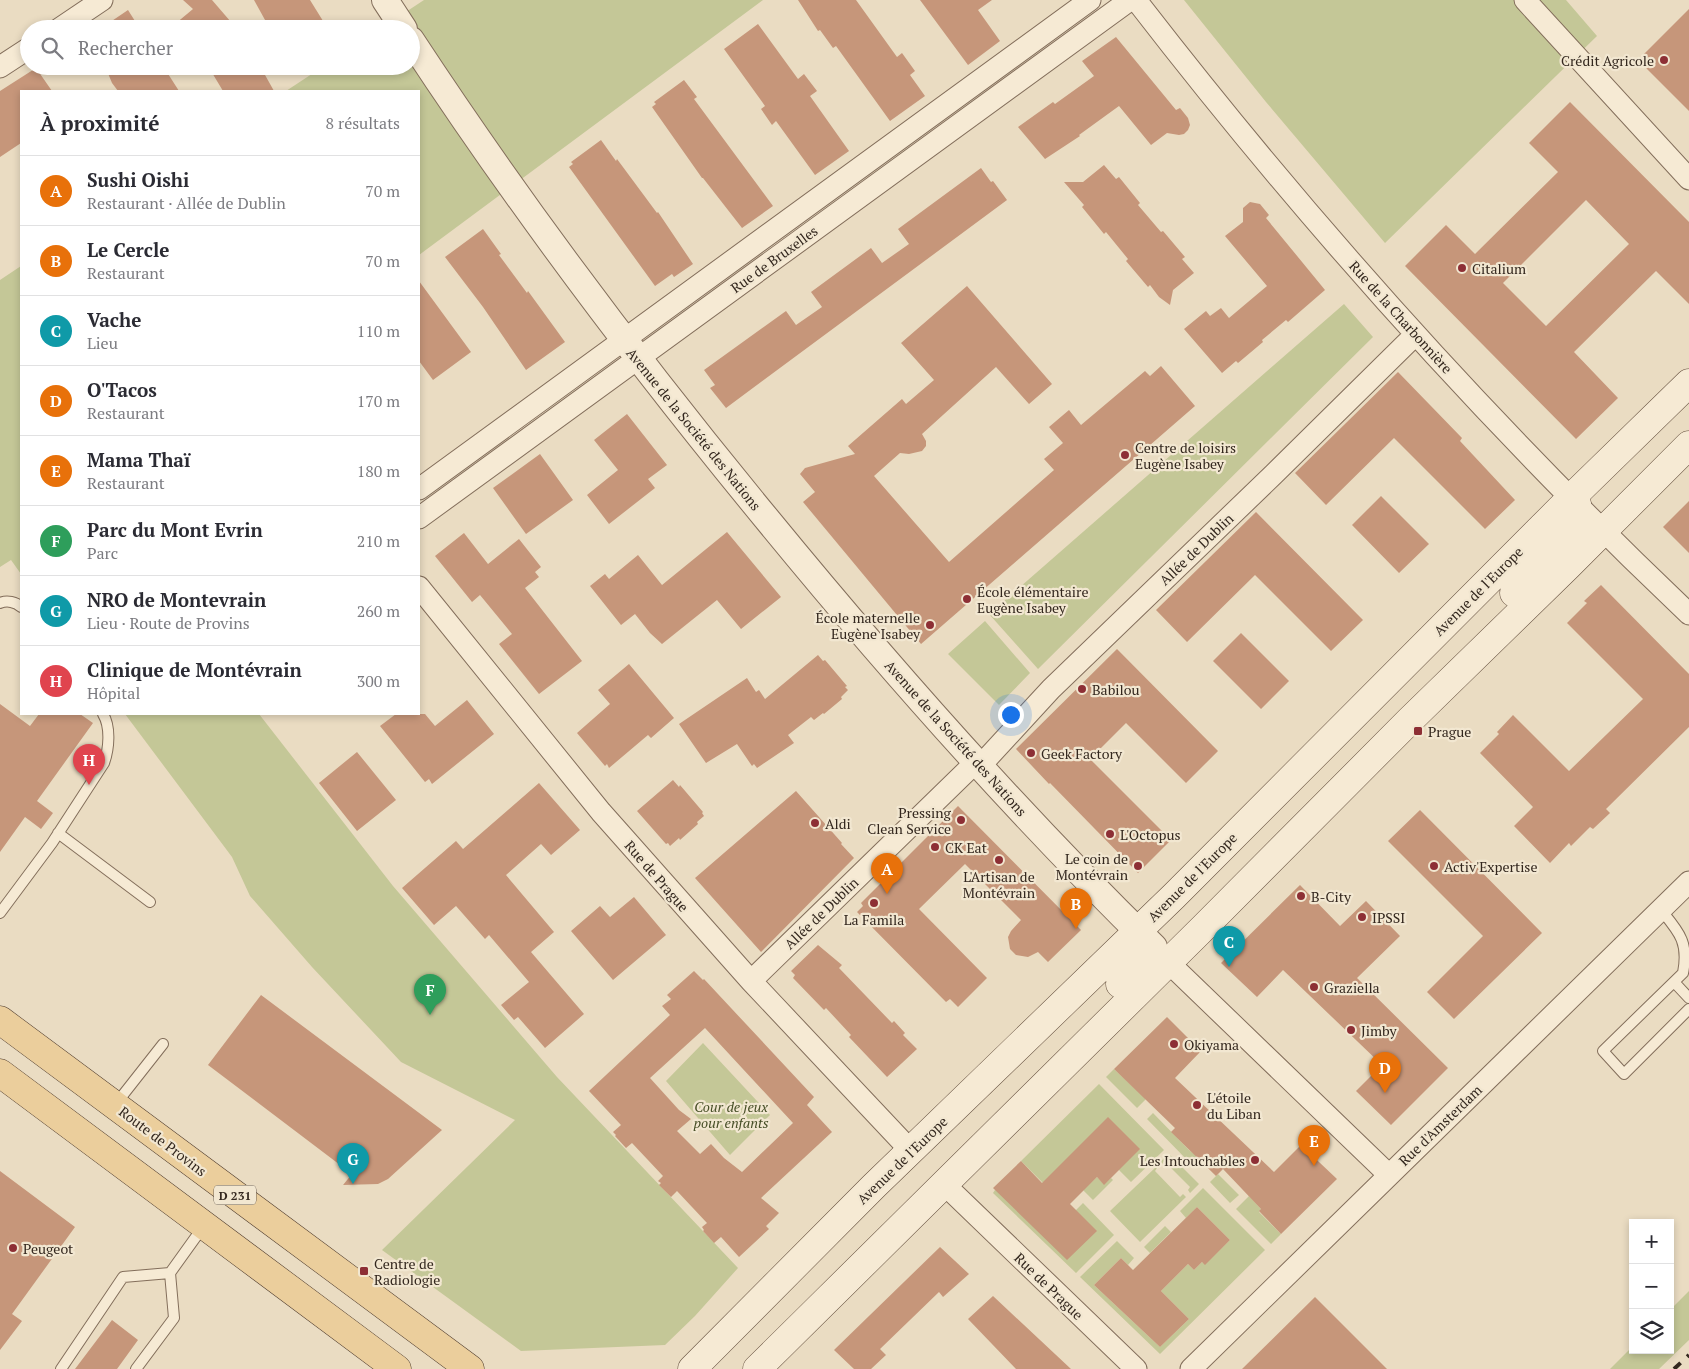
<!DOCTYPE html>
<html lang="fr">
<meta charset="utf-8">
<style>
:root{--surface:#fff;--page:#f2f2f3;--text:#2b2b33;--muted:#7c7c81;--line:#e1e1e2;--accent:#8d2f35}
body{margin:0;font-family:"PT Serif",serif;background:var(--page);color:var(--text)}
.controls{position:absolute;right:15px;bottom:15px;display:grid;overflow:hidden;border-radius:0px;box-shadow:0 2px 8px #0003}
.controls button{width:45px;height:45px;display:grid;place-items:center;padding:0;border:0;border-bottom:1px solid var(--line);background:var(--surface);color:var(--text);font:25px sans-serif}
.you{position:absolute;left:1010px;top:714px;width:18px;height:18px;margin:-12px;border:4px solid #fff;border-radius:50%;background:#1a73e8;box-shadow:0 0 0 8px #1a73e833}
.badge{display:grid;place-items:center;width:32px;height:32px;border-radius:50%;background:var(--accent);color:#fff;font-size:16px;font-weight:700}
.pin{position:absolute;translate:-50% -41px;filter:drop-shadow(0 1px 2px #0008)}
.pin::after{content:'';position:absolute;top:26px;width:18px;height:15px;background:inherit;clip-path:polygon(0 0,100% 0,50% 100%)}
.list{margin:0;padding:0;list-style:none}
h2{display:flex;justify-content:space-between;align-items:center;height:65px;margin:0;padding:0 20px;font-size:21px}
h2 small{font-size:16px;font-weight:400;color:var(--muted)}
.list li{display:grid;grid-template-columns:32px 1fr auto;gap:15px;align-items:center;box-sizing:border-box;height:70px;padding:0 20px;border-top:1px solid var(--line)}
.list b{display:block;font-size:19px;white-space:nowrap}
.list p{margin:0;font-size:16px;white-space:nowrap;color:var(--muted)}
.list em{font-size:16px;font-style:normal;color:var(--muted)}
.icon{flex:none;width:28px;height:28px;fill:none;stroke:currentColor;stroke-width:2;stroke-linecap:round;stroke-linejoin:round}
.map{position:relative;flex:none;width:1689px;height:1369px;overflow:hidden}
.search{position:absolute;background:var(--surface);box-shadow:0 2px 8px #0003;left:20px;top:20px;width:400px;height:55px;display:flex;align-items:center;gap:12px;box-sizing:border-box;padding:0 18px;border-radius:28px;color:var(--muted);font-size:19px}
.panel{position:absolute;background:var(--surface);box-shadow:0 2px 8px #0003;left:20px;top:90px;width:400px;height:625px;border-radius:0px}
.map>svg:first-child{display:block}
</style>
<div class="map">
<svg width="1689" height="1369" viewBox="0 0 1689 1369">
<rect width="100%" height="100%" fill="#eadcc2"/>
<path fill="#c4c797" d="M 424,0 L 763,0 L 419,255 L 419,91 L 286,91 L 324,66 L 411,66 L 411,29 L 380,29 Z
M 1184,0 L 1566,0 L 1597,36 L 1385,243 L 1266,102 Z
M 21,266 L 21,574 L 11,560 L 0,567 L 0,280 Z
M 1344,304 L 1373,337 L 1038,669 L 989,614 Z
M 985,621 L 1030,673 L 999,705 L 948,654 Z
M 125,714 L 259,714 L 393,886 L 557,1077 L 738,1268 L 695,1316 L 665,1345 L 521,1351 L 382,1250 L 515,1120 L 401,1062 L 312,967 L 250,896 L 232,857 Z
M 703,1043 L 770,1115 L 730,1155 L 666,1081 Z
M 1114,1069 L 1146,1099 L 1137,1108 L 1106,1077 Z
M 1099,1084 L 1164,1150 L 1131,1182 L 1119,1170 L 1043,1183 L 1021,1161 Z
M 1153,1113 L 1189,1150 L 1197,1156 L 1190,1163 L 1147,1119 Z
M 1169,1154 L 1199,1184 L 1190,1193 L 1188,1190 L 1190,1187 L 1164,1161 L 1162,1164 L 1160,1162 Z
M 1156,1167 L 1157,1168 L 1155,1171 L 1180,1197 L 1183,1194 L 1186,1197 L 1140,1242 L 1110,1211 Z
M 1218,1174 L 1239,1195 L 1230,1203 L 1210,1182 Z
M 1097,1177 L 1104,1184 L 1111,1178 L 1113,1180 L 1093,1200 L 1083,1190 Z
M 1203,1188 L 1265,1250 L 1160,1354 L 1080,1277 L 1117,1241 L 1134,1258 L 1128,1265 L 1121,1258 L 1094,1285 L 1160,1347 L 1189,1319 L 1161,1291 L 1188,1264 L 1194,1270 L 1202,1262 L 1205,1264 L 1230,1240 L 1197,1207 L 1186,1218 L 1180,1211 Z
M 995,1190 L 1076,1210 L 1083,1203 L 1114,1235 L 1076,1273 L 993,1193 Z
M 1249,1196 L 1261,1209 L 1259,1212 L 1281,1234 L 1271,1244 L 1236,1209 Z
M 1165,1226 L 1171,1232 L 1150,1253 L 1144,1247 Z
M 1689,1291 L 1689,1340 L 1659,1369 L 1610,1369 L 1633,1346 L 1633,1350 L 1670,1350 L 1670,1310 Z"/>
<path fill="#c6967a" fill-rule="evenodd" d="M 183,0 L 212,0 L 237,29 L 169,29 L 193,9 Z
M 254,0 L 310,0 L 328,29 L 270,29 Z
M 798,0 L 856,0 L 897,57 L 902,53 L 915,71 L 910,75 L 925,96 L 890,121 L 836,46 L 833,48 L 820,30 L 818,31 Z
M 920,0 L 992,0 L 978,10 L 1000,41 L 968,65 Z
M 1689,9 L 1689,111 L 1638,60 Z
M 128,10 L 140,29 L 100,29 Z
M 758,24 L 798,79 L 804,74 L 817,91 L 810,96 L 849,151 L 815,175 L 776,121 L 772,125 L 761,109 L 765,106 L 724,49 Z
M 1116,37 L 1176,110 L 1180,108 L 1188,118 L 1190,125 L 1188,130 L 1184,134 L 1179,135 L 1167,133 L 1151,145 L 1119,106 L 1079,135 L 1080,136 L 1045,159 L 1018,127 L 1053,102 L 1055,104 L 1094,76 L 1082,61 Z
M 105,66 L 163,66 L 179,91 L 118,91 L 112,83 Z
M 208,66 L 260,66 L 274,91 L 223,91 Z
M 36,68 L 52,91 L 21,91 L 21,143 L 0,157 L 0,91 Z
M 684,80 L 697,97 L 694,99 L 773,206 L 742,228 L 703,178 L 702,178 L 652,107 L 656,104 L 654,102 Z
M 1570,102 L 1689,222 L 1689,304 L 1656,271 L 1574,352 L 1618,398 L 1576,439 L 1405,266 L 1446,225 L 1475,254 L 1558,172 L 1529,143 ZM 1586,200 L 1629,244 L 1546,326 L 1503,283 Z
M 601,140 L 616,161 L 617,159 L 657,213 L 658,212 L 693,264 L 674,277 L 672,274 L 655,286 L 569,167 L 573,164 L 571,162 Z
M 1104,165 L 1116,179 L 1119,177 L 1140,203 L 1138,205 L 1161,232 L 1163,231 L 1185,257 L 1182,259 L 1194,273 L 1173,290 L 1170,305 L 1159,297 L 1150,285 L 1148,287 L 1126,261 L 1128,259 L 1106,232 L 1104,234 L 1082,207 L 1084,205 L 1064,182 L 1083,182 Z
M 981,168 L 991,182 L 993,181 L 1007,200 L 726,408 L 710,388 L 715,385 L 704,370 L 786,311 L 796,325 L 822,307 L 811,292 L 871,248 L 882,263 L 909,244 L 898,229 Z
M 1250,202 L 1260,204 L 1269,215 L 1266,218 L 1325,290 L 1288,322 L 1286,320 L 1262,340 L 1263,342 L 1238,363 L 1236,361 L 1222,373 L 1184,329 L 1206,311 L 1210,316 L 1221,308 L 1229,318 L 1267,286 L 1225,236 L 1243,222 L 1243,208 Z
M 483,229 L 501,254 L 499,255 L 527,293 L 528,291 L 565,342 L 526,370 L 483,307 L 445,257 Z
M 419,281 L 471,352 L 433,380 L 419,361 Z
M 967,286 L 1052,384 L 1029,404 L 996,367 L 922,434 L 926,441 L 926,446 L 922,451 L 909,454 L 900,453 L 874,476 L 949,562 L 1054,470 L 1044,459 L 1063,443 L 1049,427 L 1069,410 L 1081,425 L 1145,371 L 1150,376 L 1161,366 L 1195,406 L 921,644 L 803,502 L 815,492 L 800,474 L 805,468 L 855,454 L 848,446 L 902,399 L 906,404 L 934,380 L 901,343 Z
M 1398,372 L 1462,438 L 1460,441 L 1515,500 L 1485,529 L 1394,438 L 1326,505 L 1295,473 Z
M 627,414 L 667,465 L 648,479 L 655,488 L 609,524 L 587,495 L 618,470 L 594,440 Z
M 540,454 L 573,500 L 526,534 L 493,488 Z
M 1381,496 L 1429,544 L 1399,573 L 1352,525 Z
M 1689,501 L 1689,553 L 1663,527 Z
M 1256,512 L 1363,620 L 1331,651 L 1255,575 L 1187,642 L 1156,610 Z
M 727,532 L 781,597 L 741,629 L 717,600 L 662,644 L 650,633 L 635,614 L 621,625 L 590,586 L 605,574 L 609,579 L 638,555 L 662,585 Z
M 464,533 L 488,564 L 519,539 L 541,567 L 535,572 L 539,577 L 525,588 L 582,661 L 539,694 L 499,644 L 512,634 L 480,595 L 472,602 L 435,556 Z
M 1601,585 L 1689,674 L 1689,727 L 1606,809 L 1610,813 L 1593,829 L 1590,827 L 1571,846 L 1569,843 L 1550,863 L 1514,826 L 1533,807 L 1480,753 L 1499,734 L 1497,732 L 1513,715 L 1569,771 L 1643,699 L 1567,623 L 1587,603 L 1584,601 Z
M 1241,633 L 1289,681 L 1261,709 L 1213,661 Z
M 1117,649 L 1218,751 L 1186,783 L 1126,723 L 1090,759 L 1171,840 L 1138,873 L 1050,783 L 1049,784 L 1016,749 Z
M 818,655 L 823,661 L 825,660 L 847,686 L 845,687 L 848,690 L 841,697 L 842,699 L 824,714 L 823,713 L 814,720 L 811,717 L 788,735 L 794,743 L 757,768 L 754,764 L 752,766 L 737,744 L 706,763 L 679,724 L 747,678 L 756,692 L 759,690 L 765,699 Z
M 629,664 L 674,718 L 651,738 L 648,735 L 609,768 L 607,764 L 605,766 L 577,733 L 610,704 L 598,690 Z
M 467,700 L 494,734 L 432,784 L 429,779 L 425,782 L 380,726 L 396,714 L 425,714 L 435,726 Z
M 0,704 L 30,726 L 39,714 L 80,714 L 93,723 L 37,801 L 53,813 L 41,829 L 25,817 L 0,852 Z
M 357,752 L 396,800 L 357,831 L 319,783 Z
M 673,780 L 679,787 L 680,785 L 703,812 L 702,813 L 704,816 L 697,822 L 698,824 L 680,840 L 679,838 L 670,846 L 668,843 L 666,844 L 637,811 Z
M 539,783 L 580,830 L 551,855 L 541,844 L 506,875 L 554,932 L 531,952 L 584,1014 L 545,1048 L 518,1017 L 514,1020 L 501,1005 L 529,982 L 489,935 L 485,939 L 456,906 L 434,925 L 402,888 L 456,841 L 463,849 Z
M 796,791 L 842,843 L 841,844 L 854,858 L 761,952 L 695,878 Z
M 958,806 L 1081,930 L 1048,962 L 1038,952 L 1028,957 L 1016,955 L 1010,949 L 1008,937 L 1011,931 L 1021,920 L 965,864 L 919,909 L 987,978 L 958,1007 L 950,999 L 946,1002 L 857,912 L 863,906 L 861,903 Z
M 1420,810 L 1542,933 L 1454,1019 L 1427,992 L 1483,936 L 1388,841 Z
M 1300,885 L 1340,926 L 1366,901 L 1400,936 L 1357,978 L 1448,1068 L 1391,1125 L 1356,1091 L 1382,1065 L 1283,970 L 1257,997 L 1221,963 Z
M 634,897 L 666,935 L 613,980 L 571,931 L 600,906 L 610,917 Z
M 818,945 L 842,965 L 839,968 L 892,1023 L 894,1021 L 905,1033 L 903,1035 L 917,1049 L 887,1077 L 849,1037 L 851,1035 L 826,1008 L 824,1010 L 793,978 L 795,975 L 791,971 Z
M 694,971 L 703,980 L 704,979 L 814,1097 L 807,1105 L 832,1132 L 761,1198 L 779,1213 L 766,1226 L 769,1229 L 739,1257 L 721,1237 L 714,1243 L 703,1231 L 704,1230 L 702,1227 L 707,1223 L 677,1191 L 671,1197 L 659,1185 L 661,1183 L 658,1181 L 663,1176 L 632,1143 L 626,1148 L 615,1136 L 616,1135 L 613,1132 L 621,1125 L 589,1091 L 670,1015 L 662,1006 L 671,999 L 667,995 ZM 705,1028 L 793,1123 L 742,1172 L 724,1158 L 711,1144 L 700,1154 L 677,1131 L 691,1119 L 679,1110 L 650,1078 Z
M 261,995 L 383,1086 L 442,1130 L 388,1179 L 378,1184 L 343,1185 L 352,1174 L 208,1065 Z
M 1167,1017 L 1201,1051 L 1175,1078 L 1274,1172 L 1301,1145 L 1337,1179 L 1281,1234 L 1259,1211 L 1261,1209 L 1223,1169 L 1216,1176 L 1171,1132 L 1175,1128 L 1114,1069 Z
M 1108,1117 L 1140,1149 L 1104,1185 L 1097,1177 L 1070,1204 L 1097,1231 L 1067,1260 L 993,1188 L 1021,1161 L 1042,1183 Z
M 0,1171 L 75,1227 L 12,1314 L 22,1321 L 0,1350 Z
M 1197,1207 L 1230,1240 L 1205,1265 L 1202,1262 L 1194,1270 L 1188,1264 L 1161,1291 L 1189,1319 L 1160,1347 L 1094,1285 L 1121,1258 L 1133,1270 Z
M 940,1247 L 969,1274 L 943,1297 L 939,1292 L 880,1349 L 886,1355 L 871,1369 L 854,1369 L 834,1350 Z
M 993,1296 L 1071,1369 L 1016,1369 L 968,1319 Z
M 1315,1297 L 1387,1369 L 1242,1369 Z
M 112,1320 L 138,1340 L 117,1369 L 75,1369 Z"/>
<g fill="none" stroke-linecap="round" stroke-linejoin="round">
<g stroke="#836e5b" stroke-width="12">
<path id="service" d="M 0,603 C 7,600 16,602 21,607
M 58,833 L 150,902
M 1661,910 C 1679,932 1689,942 1683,973 L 1603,1051 L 1624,1074 L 1689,1009
M 0,913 L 52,843 L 104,763 C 109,749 111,727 103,714
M 1674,982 L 1689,998
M 115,1105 L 163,1044
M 170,1273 L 203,1227
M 61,1369 L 123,1277 L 170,1273 L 174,1318 L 136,1369"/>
</g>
<g stroke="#836e5b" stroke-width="23">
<path id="minor" d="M 1136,0 C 1305,219 1488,423 1689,614
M 1525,0 L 1689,179
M 59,29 L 102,0
M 0,67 L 29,48
M 419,489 L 1090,0
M 419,518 L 1130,0
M 419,587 L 601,812 L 751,981 L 911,1151
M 980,766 L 1051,689 L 1274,474 L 1415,335
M 1168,962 L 1389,1175
M 751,981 L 976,762
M 944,1184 L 1136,1369
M 1191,1369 L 1689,882"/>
</g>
<g stroke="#836e5b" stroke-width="28">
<path id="tertiary" d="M 385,0 L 404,29
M 411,40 C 520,206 640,365 766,518 C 888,667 1016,812 1154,947"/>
</g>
<g stroke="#644f3e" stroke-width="29">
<path id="secondary" d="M 1514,593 L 1580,526 L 1577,504
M 1120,984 L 1146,958 L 1143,937
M 692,1369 L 874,1186 L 1174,896 L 1571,498 L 1689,383
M 757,1369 L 1204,927 L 1409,721 L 1568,566 L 1689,445"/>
</g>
<g stroke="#503d2f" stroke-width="29">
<path id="primary" d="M 0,1020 L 470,1369
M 0,1073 L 397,1369"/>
</g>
<use href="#service" stroke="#f6ead4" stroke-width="10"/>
<use href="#minor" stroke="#f6ead4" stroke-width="21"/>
<use href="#tertiary" stroke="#f6ead4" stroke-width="26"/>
<use href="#secondary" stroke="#f6ead4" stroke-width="28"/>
<use href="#primary" stroke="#ebce9c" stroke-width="28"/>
<path stroke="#33271e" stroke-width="4" stroke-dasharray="9 9" stroke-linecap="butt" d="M 1674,1369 L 1689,1355"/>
</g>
<g fill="#8d2f35" stroke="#f2e7d1" stroke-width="2">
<circle cx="1664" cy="60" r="5"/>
<circle cx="1462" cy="268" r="5"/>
<circle cx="1125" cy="455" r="5"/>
<circle cx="967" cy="599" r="5"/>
<circle cx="930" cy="625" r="5"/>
<circle cx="1082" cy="689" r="5"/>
<rect x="1413" y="726" width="10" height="10" rx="2.5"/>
<circle cx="1031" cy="753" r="5"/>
<circle cx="961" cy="820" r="5"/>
<circle cx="815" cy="823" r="5"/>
<circle cx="1110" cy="834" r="5"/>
<circle cx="935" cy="847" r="5"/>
<circle cx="999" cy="860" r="5"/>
<circle cx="1138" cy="866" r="5"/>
<circle cx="1434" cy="866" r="5"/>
<circle cx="1301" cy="896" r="5"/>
<circle cx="874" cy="903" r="5"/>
<circle cx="1362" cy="917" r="5"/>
<circle cx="1314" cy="987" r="5"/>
<circle cx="1351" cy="1030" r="5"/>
<circle cx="1174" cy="1044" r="5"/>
<circle cx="1197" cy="1105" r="5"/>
<circle cx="1255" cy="1160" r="5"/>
<circle cx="13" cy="1248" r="5"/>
<rect x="359" y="1266" width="10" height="10" rx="2.5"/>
</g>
<g text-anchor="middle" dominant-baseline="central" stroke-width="4.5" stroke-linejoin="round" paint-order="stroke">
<rect fill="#f2e7d1" stroke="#6c6154" stroke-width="1" x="214" y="1185.5" width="42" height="19" rx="4"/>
<g font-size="12" font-weight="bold" fill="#33271e">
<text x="235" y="1195">D 231</text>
</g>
<g font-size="14" fill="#33271e" stroke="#f2e7d1" text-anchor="start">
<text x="1654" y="60" text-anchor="end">Crédit Agricole</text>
<text x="1472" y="268">Citalium</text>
<text x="1135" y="447">Centre de loisirs<tspan x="1135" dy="16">Eugène Isabey</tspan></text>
<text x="977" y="591">École élémentaire<tspan x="977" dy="16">Eugène Isabey</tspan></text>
<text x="920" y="617" text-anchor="end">École maternelle<tspan x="920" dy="16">Eugène Isabey</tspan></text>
<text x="1092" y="689">Babilou</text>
<text x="1428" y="731">Prague</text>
<text x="1041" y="753">Geek Factory</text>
<text x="951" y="812" text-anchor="end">Pressing<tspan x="951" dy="16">Clean Service</tspan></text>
<text x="825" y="823">Aldi</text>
<text x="1120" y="834">L'Octopus</text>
<text x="945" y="847">CK Eat</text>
<text x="1128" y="858" text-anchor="end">Le coin de<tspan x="1128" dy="16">Montévrain</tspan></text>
<text x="1444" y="866">Activ'Expertise</text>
<text x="999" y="876" text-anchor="middle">L'Artisan de<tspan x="999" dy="16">Montévrain</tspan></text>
<text x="1311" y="896">B-City</text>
<text x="1372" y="917">IPSSI</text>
<text x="874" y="919" text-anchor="middle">La Famila</text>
<text x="1324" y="987">Graziella</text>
<text x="1361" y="1030">Jimby</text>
<text x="1184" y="1044">Okiyama</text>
<text x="1207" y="1097">L'étoile<tspan x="1207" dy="16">du Liban</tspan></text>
<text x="1245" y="1160" text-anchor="end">Les Intouchables</text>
<text x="23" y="1248">Peugeot</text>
<text x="374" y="1263">Centre de<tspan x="374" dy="16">Radiologie</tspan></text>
</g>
<g font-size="14" fill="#33271e" stroke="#f2e7d1">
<text transform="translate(774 259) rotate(-36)">Rue de Bruxelles</text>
<text transform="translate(1401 317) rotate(48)">Rue de la Charbonnière</text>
<text transform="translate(694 429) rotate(51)">Avenue de la Société des Nations</text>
<text transform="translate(1196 549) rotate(-44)">Allée de Dublin</text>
<text transform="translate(1478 591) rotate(-45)">Avenue de l'Europe</text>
<text transform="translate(956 738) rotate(48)">Avenue de la Société des Nations</text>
<text transform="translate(657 876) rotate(49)">Rue de Prague</text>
<text transform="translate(1192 877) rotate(-45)">Avenue de l'Europe</text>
<text transform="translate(821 913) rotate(-44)">Allée de Dublin</text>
<text transform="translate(1440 1125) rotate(-44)">Rue d'Amsterdam</text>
<text transform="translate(163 1141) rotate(37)">Route de Provins</text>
<text transform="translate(902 1160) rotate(-44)">Avenue de l'Europe</text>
<text transform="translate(1049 1286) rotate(44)">Rue de Prague</text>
</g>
<g font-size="14" font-style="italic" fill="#464e26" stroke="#f2e7d1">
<text x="731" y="1106">Cour de jeux<tspan x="731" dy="16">pour enfants</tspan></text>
</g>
</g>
</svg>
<div class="controls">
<button>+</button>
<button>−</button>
<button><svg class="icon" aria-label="layers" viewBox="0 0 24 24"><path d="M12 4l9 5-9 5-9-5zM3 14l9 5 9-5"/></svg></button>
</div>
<div class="you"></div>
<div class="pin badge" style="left:887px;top:894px;background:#e8710a">A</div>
<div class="pin badge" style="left:1076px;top:929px;background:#e8710a">B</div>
<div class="pin badge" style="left:1229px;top:967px;background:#0f9aa8">C</div>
<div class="pin badge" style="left:1385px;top:1093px;background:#e8710a">D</div>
<div class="pin badge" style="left:1314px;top:1166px;background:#e8710a">E</div>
<div class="pin badge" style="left:430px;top:1015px;background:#2e9e5b">F</div>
<div class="pin badge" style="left:353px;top:1184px;background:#0f9aa8">G</div>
<div class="pin badge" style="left:89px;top:785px;background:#e0444e">H</div>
<div class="search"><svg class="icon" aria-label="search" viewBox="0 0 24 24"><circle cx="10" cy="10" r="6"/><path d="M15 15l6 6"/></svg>Rechercher</div>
<section class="panel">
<h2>À proximité<small>8 résultats</small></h2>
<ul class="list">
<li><span class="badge" style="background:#e8710a">A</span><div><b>Sushi Oishi</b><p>Restaurant · Allée de Dublin</p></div><em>70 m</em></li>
<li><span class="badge" style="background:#e8710a">B</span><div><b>Le Cercle</b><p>Restaurant</p></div><em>70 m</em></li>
<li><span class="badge" style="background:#0f9aa8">C</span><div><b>Vache</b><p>Lieu</p></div><em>110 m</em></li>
<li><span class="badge" style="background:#e8710a">D</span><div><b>O'Tacos</b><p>Restaurant</p></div><em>170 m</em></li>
<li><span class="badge" style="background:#e8710a">E</span><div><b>Mama Thaï</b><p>Restaurant</p></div><em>180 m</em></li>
<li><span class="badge" style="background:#2e9e5b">F</span><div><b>Parc du Mont Evrin</b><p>Parc</p></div><em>210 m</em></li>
<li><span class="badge" style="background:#0f9aa8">G</span><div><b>NRO de Montevrain</b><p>Lieu · Route de Provins</p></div><em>260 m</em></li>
<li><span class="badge" style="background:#e0444e">H</span><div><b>Clinique de Montévrain</b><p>Hôpital</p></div><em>300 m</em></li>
</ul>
</section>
</div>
